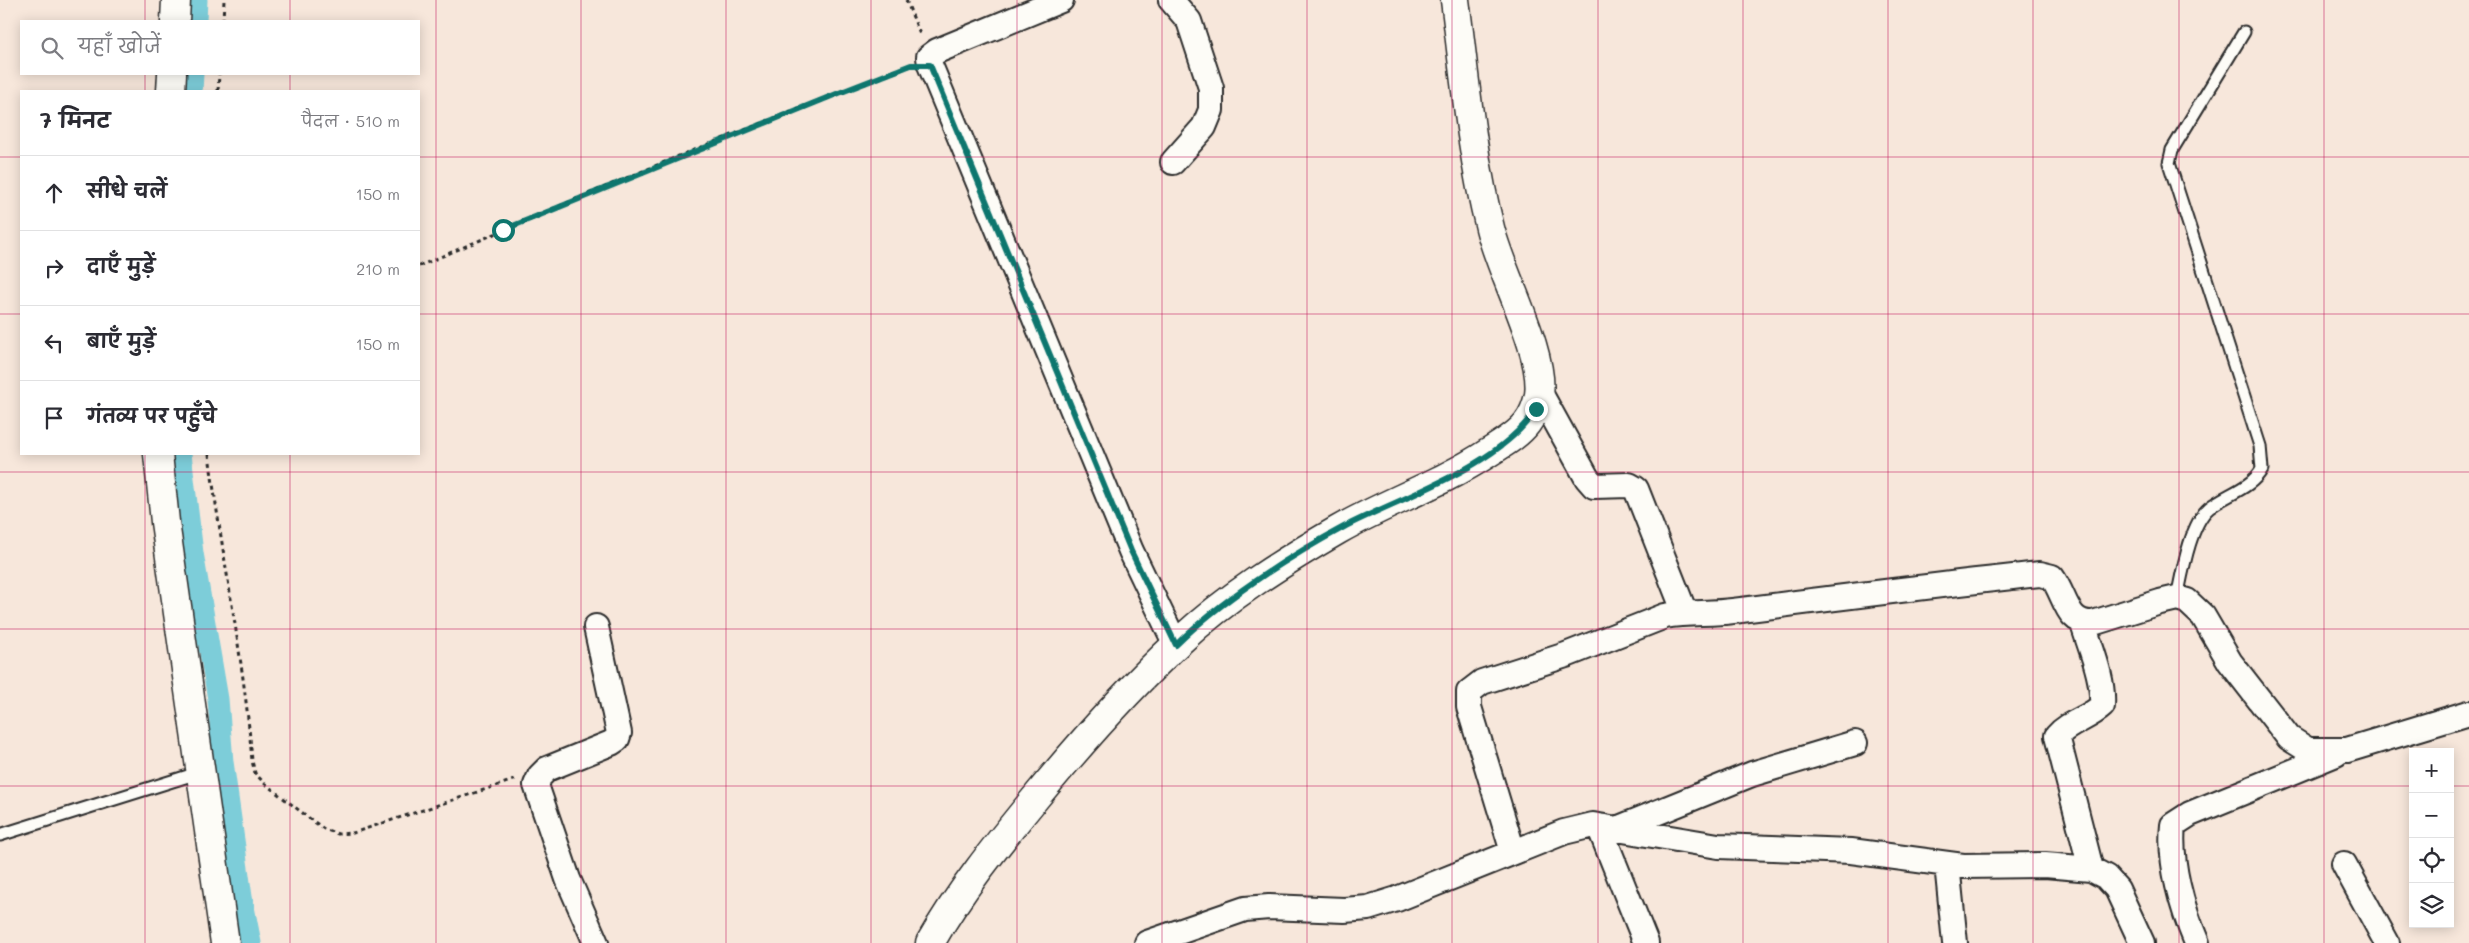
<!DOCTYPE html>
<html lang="hi">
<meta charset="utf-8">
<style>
:root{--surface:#fff;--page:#f2f2f3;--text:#2b2b33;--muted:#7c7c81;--line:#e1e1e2}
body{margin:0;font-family:Mali,"Playpen Sans Deva",sans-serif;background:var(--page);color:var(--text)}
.controls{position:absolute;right:15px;bottom:15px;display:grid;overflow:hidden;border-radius:0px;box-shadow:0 2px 12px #0003}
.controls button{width:45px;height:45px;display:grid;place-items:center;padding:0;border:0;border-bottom:1px solid var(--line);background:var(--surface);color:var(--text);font:25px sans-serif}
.stop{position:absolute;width:15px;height:15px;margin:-11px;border:4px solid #0f766e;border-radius:50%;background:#fff}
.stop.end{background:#0f766e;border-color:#fff;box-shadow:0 1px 5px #0008}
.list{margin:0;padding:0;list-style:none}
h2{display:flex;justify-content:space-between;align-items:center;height:65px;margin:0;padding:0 20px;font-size:21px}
h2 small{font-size:16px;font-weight:400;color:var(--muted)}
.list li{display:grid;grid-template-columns:32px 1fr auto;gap:15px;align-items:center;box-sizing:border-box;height:75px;padding:0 20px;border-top:1px solid var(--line)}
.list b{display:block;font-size:19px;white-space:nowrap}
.list em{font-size:16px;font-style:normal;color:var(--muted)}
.icon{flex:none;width:28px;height:28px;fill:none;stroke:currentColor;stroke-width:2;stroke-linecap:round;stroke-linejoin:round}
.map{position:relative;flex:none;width:2469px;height:943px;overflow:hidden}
.search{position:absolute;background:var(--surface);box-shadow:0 2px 12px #0003;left:20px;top:20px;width:400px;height:55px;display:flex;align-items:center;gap:12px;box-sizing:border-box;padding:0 18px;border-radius:0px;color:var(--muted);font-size:19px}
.panel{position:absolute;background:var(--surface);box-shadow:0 2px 12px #0003;left:20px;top:90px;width:400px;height:365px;border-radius:0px}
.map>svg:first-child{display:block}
</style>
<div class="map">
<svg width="2469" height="943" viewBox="0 0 2469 943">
<rect width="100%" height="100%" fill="#f7e7db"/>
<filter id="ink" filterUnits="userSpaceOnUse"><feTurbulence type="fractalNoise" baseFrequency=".02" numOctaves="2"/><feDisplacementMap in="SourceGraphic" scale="10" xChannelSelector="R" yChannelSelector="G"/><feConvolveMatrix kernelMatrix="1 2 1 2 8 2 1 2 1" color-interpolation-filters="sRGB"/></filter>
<g filter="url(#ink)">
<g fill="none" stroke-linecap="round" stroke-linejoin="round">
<path stroke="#7dcdd9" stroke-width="21" d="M 196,21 L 197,0
M 192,91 L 193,74
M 181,454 L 193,553 L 218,699 L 223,762 L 242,897 L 251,943"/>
<g stroke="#2b2b2b" stroke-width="15">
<path id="lane" d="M 2177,598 C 2182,574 2190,524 2209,508 C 2225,495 2252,488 2262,469 L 2260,446 L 2169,163 L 2172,150 L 2244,32
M 0,835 L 201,772"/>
</g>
<g stroke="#2b2b2b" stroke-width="28">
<path id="street" d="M 1061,0 L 937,51 L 929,57 L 930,65 L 1131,551 L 1176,645
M 1171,0 L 1189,21 L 1211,88 L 1211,110 L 1204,127 L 1173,162
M 1539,391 L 1587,478 L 1594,486 L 1629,485 L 1636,489 L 1685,613
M 2083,624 C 2091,650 2104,679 2102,706 C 2088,719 2069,722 2057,736 L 2091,869
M 1599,826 L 1646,943
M 1619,828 L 1752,774 L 1855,743
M 1513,852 L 1469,707 L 1469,692 L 1482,682 L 1566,655 L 1665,616 C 1688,612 1710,614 1733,611 C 1835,598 1937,585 2040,574 L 2052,577 C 2066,596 2066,624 2093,623 L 2160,602 L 2177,598 L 2187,601 L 2203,616 L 2230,662 L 2289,738 L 2308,750 L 2347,750 L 2469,713
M 1947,864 L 1955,943
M 2344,864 L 2387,943
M 596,943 L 568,879 L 536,785 L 540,776 L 547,769 L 611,743 L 617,739 L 619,733 L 596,627
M 1147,943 L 1245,909 L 1269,907 L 1344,910 L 1368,908 L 1397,899 L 1564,832 L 1593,825 L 1718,846 L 1851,851 L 1963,866 L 2045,865 L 2091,869 L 2106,877 L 2117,889 L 2142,943
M 2197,943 C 2182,908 2169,863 2173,825 L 2190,814 L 2336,754"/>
</g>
<g stroke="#2b2b2b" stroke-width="31">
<path id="secondary" d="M 175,21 L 176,0
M 171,91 L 172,74
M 158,454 L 165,522 L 225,943
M 930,943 C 959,892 995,847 1032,802 C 1078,746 1127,690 1180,641 C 1227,597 1283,562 1338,530 C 1387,502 1441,484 1488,453 C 1502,444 1517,436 1527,423 C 1534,414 1537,405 1539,395 C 1545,352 1501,274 1490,228 C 1471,153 1465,77 1455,0"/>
</g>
<path stroke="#2b2b2b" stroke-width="3" stroke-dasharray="4 4" stroke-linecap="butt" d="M 906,0 L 921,37
M 223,21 L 224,0
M 218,91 L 219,74
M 419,266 L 679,156 L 909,66
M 209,454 C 222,557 244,658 252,761 L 255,773 L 264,783 L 309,818 L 324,829 L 338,834 L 353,833 L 517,779"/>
<use href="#lane" stroke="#fdfcf7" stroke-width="11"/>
<use href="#street" stroke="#fdfcf7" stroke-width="24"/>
<use href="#secondary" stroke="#fdfcf7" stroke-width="28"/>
</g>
</g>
<g fill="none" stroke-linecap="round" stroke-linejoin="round" filter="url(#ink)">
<path stroke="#0f766e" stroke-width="6" d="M 503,230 L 839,93 L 911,65 L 930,65 L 1131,551 L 1176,645 C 1220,601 1288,557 1344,527 C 1401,497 1501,466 1536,409"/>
</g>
<path fill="none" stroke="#c2185b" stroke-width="1" stroke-opacity="0.55" d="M 145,0 L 145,21M 290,0 L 290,21M 436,0 L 436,943M 581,0 L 581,943M 726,0 L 726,943M 871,0 L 871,943M 1017,0 L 1017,943M 1162,0 L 1162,943M 1307,0 L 1307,943M 1452,0 L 1452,943M 1598,0 L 1598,943M 1743,0 L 1743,943M 1888,0 L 1888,943M 2033,0 L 2033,943M 2179,0 L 2179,943M 2324,0 L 2324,943M 145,74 L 145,91M 290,74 L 290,91M 0,157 L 21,157M 419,157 L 2469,157M 0,314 L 21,314M 419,314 L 2469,314M 145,454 L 145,943M 290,454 L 290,943M 0,472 L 2469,472M 0,629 L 2469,629M 0,786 L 2413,786M 2450,786 L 2469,786"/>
</svg>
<div class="controls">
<button>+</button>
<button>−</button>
<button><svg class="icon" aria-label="locate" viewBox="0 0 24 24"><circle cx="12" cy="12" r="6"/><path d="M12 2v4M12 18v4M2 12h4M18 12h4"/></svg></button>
<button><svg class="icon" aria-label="layers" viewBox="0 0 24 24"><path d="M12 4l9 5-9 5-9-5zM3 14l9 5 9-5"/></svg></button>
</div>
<div class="stop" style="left:503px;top:230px"></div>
<div class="stop end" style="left:1536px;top:409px"></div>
<div class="search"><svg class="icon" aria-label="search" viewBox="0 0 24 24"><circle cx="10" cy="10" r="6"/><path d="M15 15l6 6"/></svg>यहाँ खोजें</div>
<section class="panel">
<h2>7 मिनट<small>पैदल · 510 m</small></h2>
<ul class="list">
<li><svg class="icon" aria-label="ahead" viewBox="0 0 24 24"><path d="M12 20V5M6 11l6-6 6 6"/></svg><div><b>सीधे चलें</b></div><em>150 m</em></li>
<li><svg class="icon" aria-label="right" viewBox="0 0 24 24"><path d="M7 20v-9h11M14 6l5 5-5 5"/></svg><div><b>दाएँ मुड़ें</b></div><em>210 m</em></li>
<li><svg class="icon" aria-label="left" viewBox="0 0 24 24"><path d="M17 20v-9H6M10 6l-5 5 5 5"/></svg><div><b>बाएँ मुड़ें</b></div><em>150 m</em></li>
<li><svg class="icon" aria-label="arrive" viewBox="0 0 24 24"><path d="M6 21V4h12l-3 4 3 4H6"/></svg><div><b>गंतव्य पर पहुँचे</b></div></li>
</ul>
</section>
</div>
